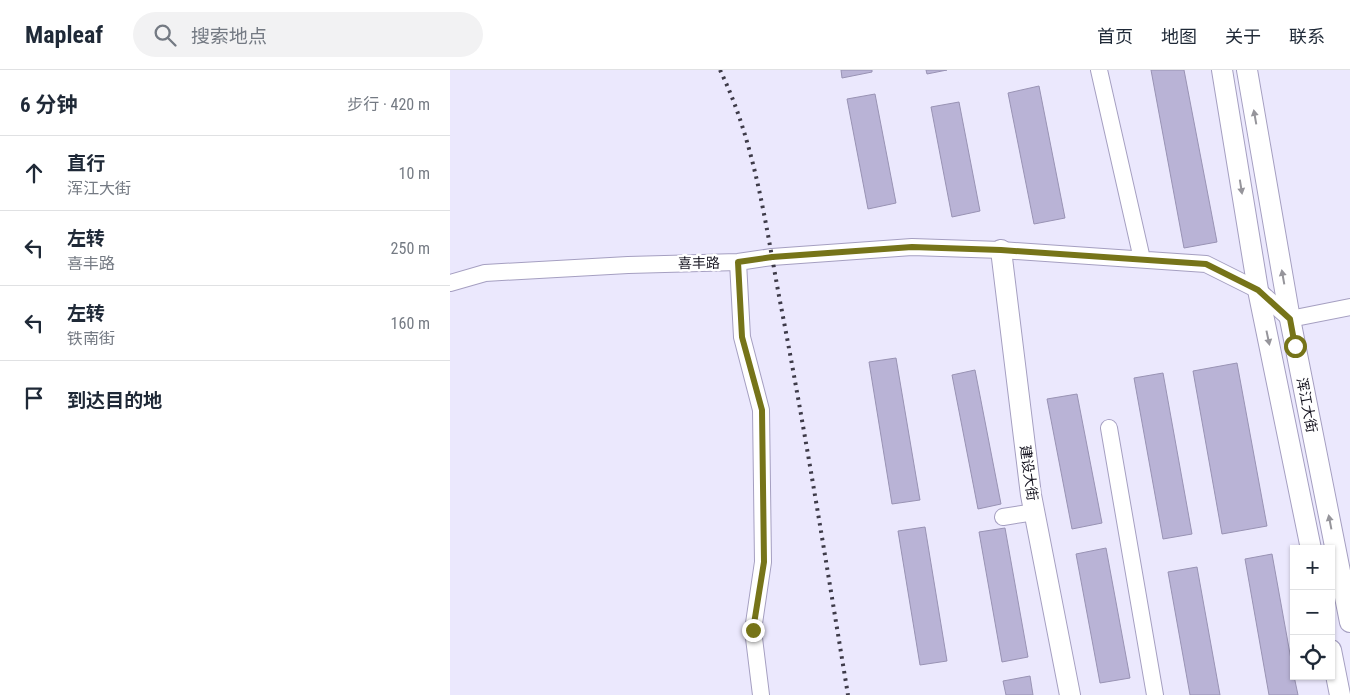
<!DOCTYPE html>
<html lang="zh">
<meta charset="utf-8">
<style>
:root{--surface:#fff;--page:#f2f2f3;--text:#1f2937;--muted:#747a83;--line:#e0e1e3}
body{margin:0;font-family:"Roboto Condensed","Noto Sans SC",sans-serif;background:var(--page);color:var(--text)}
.controls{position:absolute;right:15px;bottom:15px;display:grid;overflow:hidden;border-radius:0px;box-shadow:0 1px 4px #0004}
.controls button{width:45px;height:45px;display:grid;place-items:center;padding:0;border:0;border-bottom:1px solid var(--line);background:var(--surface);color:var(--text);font:25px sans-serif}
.stop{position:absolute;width:15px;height:15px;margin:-11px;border:4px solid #767419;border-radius:50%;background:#fff}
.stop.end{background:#767419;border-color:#fff;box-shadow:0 1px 5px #0008}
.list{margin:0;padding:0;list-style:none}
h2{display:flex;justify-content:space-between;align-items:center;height:65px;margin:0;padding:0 20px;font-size:21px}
h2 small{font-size:16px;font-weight:400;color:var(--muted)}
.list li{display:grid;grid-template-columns:32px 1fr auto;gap:15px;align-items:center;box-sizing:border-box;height:75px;padding:0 20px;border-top:1px solid var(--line)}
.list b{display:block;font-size:19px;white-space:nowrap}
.list p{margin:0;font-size:16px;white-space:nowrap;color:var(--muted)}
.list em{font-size:16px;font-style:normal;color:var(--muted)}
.icon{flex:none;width:28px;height:28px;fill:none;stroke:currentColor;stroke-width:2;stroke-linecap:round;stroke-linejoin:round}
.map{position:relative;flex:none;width:900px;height:625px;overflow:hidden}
header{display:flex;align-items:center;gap:30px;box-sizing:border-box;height:70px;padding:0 25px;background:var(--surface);border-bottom:1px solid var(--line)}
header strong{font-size:24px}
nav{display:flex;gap:28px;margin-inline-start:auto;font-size:18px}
.search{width:350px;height:45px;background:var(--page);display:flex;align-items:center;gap:12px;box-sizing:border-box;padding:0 18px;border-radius:28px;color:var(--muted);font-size:19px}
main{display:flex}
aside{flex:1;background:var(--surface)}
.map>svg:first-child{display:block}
</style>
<header>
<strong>Mapleaf</strong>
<div class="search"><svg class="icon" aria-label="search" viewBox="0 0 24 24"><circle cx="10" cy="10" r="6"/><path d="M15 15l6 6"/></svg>搜索地点</div>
<nav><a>首页</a><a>地图</a><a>关于</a><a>联系</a></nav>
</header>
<main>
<aside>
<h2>6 分钟<small>步行 · 420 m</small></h2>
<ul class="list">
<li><svg class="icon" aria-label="ahead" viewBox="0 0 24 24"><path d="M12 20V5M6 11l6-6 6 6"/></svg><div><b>直行</b><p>浑江大街</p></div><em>10 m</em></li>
<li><svg class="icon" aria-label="left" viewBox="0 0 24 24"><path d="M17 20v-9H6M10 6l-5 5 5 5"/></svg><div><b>左转</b><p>喜丰路</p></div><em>250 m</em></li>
<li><svg class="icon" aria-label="left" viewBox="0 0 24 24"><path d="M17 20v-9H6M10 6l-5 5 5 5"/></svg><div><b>左转</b><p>铁南街</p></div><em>160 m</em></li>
<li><svg class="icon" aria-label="arrive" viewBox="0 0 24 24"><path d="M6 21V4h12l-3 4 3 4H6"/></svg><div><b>到达目的地</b></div></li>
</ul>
</aside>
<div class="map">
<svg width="900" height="625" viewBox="0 0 900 625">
<rect width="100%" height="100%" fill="#ebe8fd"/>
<path fill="#b9b3d6" stroke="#9993b4" d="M 391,0 L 422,0 L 422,2 L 392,8 Z
M 476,0 L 497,0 L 477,4 Z
M 701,0 L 734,0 L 767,172 L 734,178 Z
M 589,16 L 615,148 L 584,154 L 558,23 Z
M 425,24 L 446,133 L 418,139 L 397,29 Z
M 509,32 L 530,141 L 502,147 L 481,37 Z
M 446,288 L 470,430 L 442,434 L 419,292 Z
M 787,293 L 817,456 L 772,464 L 743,301 Z
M 525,300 L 551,434 L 528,439 L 502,305 Z
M 713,303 L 742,464 L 713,469 L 684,308 Z
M 627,324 L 652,453 L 622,459 L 597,329 Z
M 475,457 L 497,591 L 470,595 L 448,461 Z
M 555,458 L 578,587 L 552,592 L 529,462 Z
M 656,478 L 680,608 L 650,613 L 626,484 Z
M 822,484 L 844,606 L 848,625 L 819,625 L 795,489 Z
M 747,497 L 770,625 L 740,625 L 718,502 Z
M 580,606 L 583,625 L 556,625 L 553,611 Z"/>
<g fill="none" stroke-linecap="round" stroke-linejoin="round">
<g stroke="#a59fc1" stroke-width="18">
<path id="minor" d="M 649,0 L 692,189
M 288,192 L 292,267 L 311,340 L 313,492 L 303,560 L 311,625
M 0,213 L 35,203 L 178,195 L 288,192 L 322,187 L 462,177 L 551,180 L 756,194 L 808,220 L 840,249 L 900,237
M 659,358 L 705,625
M 553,447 L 585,442"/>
</g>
<g stroke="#a59fc1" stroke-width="22">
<path id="major" d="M 772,0 L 808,220 L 861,479
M 797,0 L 840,249 L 900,552
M 551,180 L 581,425 L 620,625
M 881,580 L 890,625"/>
</g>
<use href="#minor" stroke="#fff" stroke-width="16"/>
<use href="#major" stroke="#fff" stroke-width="20"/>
<path stroke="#3d3a48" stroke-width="4" stroke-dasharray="2.5 5" stroke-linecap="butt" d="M 270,0 C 304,70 315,150 329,226 C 355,359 376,492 398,625"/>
</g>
<defs><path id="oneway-solid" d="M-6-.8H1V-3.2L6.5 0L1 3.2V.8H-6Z" transform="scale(1.25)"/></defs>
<g fill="#96959b">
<use href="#oneway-solid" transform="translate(805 47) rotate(-100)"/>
<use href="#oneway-solid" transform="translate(791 117) rotate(81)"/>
<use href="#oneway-solid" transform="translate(833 207) rotate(-100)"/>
<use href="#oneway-solid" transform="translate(818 268) rotate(78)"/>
<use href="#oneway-solid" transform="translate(880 452) rotate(-101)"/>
</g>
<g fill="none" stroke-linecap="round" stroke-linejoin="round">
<path stroke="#767419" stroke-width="6" d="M 303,560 L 314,492 L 312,340 L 292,267 L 288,192 L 322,187 L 462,177 L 551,180 L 756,194 L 808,220 L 840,249 L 845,276"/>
</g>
<g text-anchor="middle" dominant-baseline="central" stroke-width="5" stroke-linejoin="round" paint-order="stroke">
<g font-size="14" fill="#161420" stroke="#fff">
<text transform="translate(249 193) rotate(-1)">喜丰路</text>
<text transform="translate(857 335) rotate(79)">浑江大街</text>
<text transform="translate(579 403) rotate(82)">建设大街</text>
</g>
</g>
</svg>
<div class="controls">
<button>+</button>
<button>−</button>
<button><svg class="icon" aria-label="locate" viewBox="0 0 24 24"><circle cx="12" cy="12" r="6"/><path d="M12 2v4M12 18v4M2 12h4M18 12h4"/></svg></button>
</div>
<div class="stop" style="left:845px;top:276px"></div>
<div class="stop end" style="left:303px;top:560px"></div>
</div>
</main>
